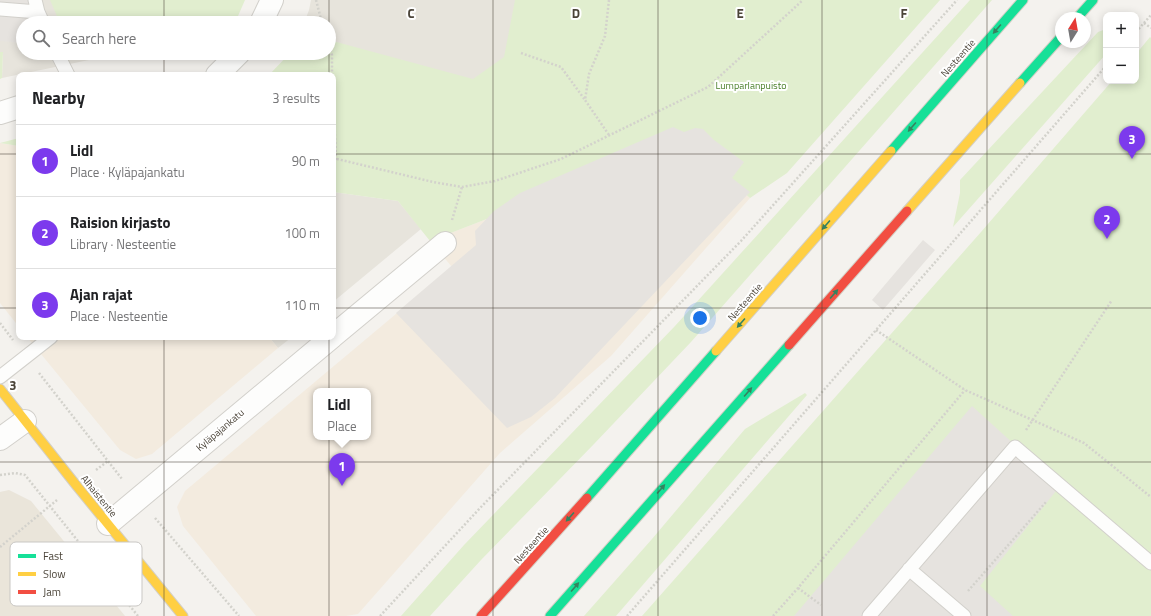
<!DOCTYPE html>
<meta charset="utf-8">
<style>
:root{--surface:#fff;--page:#f2f2f2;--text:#202124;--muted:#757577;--line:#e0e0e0;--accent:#7c3aed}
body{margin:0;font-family:"Titillium Web",sans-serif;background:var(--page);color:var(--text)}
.controls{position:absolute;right:12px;top:12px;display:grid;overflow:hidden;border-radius:8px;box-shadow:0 2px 10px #0003}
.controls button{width:36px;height:36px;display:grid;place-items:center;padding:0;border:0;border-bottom:1px solid var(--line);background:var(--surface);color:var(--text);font:20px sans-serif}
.compass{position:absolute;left:1055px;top:12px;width:36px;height:36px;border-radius:50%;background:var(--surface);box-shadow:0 2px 10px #0003;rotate:11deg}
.you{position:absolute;left:700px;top:318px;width:14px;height:14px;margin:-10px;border:3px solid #fff;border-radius:50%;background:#1a73e8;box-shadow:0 0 0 6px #1a73e833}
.badge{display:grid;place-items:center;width:26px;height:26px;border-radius:50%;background:var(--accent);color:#fff;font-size:13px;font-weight:700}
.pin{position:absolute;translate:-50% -33px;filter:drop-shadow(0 1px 2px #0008)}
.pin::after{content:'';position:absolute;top:21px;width:14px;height:12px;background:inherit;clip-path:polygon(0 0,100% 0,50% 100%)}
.popup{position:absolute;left:313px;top:388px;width:58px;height:52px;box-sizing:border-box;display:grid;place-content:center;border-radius:8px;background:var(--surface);filter:drop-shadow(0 1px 3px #0005);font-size:13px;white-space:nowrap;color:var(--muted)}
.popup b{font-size:15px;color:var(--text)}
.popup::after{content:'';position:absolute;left:50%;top:100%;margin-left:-8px;border:8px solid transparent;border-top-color:var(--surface)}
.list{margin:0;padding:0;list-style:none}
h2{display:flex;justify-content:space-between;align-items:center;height:52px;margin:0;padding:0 16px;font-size:17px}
h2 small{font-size:13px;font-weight:400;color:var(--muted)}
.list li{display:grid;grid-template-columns:26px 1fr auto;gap:12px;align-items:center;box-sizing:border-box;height:72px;padding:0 16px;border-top:1px solid var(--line)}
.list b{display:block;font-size:15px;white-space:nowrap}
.list p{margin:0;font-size:13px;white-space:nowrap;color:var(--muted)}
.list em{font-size:13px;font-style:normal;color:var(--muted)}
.icon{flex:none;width:22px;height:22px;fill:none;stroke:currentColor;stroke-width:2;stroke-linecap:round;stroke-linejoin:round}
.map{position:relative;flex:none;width:1151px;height:616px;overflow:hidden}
.search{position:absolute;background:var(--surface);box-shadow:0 2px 10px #0003;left:16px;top:16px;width:320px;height:44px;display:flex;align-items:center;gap:10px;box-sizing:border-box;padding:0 14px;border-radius:22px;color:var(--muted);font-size:15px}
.panel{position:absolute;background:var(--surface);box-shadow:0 2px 10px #0003;left:16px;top:72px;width:320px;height:268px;border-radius:8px}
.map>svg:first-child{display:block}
</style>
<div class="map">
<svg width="1151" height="616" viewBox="0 0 1151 616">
<rect width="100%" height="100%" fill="#f4f2ee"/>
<path fill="#e7e4dc" d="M 0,0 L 73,0 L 79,23 L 23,23 L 23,53 L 87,53 L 89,60 L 2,78 L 3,53 L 0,52 Z
M 311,0 L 556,0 L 475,137 L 333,75 L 290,53 L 329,53 L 329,23 L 304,23 L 309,10 Z
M 333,192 L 398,201 L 421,229 L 333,302 Z
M 269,337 L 292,337 L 278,348 Z"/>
<path fill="#f3ebdf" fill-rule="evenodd" d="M 685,142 L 750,198 L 611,356 L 500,453 L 358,614 L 346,616 L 256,616 L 183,526 L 177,507 L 185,491 L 452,267 L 430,241 ZM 316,391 L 368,391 L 368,437 L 316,437 Z
M 0,143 L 19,146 L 19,327 L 0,303 Z
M 27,337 L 269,337 L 278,348 L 152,454 L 136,459 L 120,450 Z"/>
<path fill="#eae5da" d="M 9,490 L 31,501 L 125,616 L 0,616 L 0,492 Z"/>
<path fill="#e1eecf" d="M 50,0 L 245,0 L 238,16 L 231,23 L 60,23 Z
M 515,0 L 940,0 L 787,173 L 750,198 L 685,142 L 430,241 L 398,201 L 333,192 L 333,75 L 269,75 L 290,53 L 329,53 L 329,40 L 473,79 L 504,57 Z
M 970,0 L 992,0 L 691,342 L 594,444 L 481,560 L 430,616 L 401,616 L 464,545 L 675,326 Z
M 1106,29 L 1106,54 L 953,227 L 960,193 L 960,180 L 1098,32 Z
M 1150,37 L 1151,38 L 1151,616 L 642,616 L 981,232 L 1112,81 L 1136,81 L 1136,54 Z
M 0,52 L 3,52 L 2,78 L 0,79 Z
M 82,53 L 183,53 L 172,57 L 89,60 Z
M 19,138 L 19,146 L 0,143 Z
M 805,393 L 807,395 L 616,616 L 584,616 L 652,539 L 745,429 Z"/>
<path fill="#e6e3df" d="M 0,0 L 35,0 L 43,23 L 23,23 L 23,43 L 0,41 Z
M 673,127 L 684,132 L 695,128 L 703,129 L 714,140 L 744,162 L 732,178 L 750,192 L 555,398 L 531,417 L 507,428 L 396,313 L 476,245 L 475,231 L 494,211 L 520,193 Z
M 923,240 L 935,250 L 883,310 L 872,300 Z
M 972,406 L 1060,486 L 980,586 L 1013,616 L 794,616 Z"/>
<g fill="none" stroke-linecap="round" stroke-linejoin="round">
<g stroke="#d2d0cb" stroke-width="15">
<path id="lane" d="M 35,0 L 38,12 L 43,23
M 0,9 L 38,12
M 57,53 L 68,75
M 0,377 L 51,337
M 909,569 L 964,616
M 869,616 L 1015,447 L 1151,563"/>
</g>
<g stroke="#d2d0cb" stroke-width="24">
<path id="street" d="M 261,23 L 272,0
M 217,75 L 239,53
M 0,113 L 19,107
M 333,336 L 445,243
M 0,439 L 25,421
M 108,524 L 332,337"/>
</g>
<g stroke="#d3cfc5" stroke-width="11">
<path id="fast" d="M 1077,18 L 1093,0
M 1020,83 L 1061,37
M 891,151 L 1023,0
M 587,498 L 716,351
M 550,616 L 789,345"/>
</g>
<g stroke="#d3cfc5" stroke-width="11">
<path id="slow" d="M 907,211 L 1020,83
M 716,351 L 891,151
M 0,389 L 76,485 L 183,616"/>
</g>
<g stroke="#d3cfc5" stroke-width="11">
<path id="jam" d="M 789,345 L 907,211
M 481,616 L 587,498"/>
</g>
<path stroke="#d3d2cc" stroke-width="2.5" stroke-dasharray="2 2" stroke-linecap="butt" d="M 316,0 L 322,23
M 609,0 L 605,36 L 589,74 L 585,100 L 609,135
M 1144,23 L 1151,28
M 1136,32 L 1151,15
M 329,46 L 332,55 L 332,75
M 521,53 L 561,67 L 585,100
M 333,90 L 336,160
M 333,158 L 433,182 L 462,187 L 495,181 L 561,159 L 708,87 L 803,0
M 452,220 L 462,187
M 0,323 L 13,340
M 876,330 L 965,390 L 1084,443 L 1151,497
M 39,373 L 122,479
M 1026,430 L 1112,300
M 96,470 L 108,461
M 0,475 L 15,473 L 25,475 L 138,616
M 155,518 L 239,616
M 0,547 L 57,500
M 798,588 L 821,605
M 968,591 L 1046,502
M 380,616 L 481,507 L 741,241 L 957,0
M 627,616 L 1106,66
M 773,616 L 798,588 L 965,390"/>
<use href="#lane" stroke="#fdfdfc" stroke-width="13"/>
<use href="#street" stroke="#fdfdfc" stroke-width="22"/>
<use href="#fast" stroke="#16e098" stroke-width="9"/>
<use href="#slow" stroke="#ffcf43" stroke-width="9"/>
<use href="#jam" stroke="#f24e42" stroke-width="9"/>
</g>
<defs><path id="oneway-solid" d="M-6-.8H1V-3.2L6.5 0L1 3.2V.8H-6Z"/></defs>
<g fill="#36825f">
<use href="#oneway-solid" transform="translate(997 29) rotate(131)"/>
<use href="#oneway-solid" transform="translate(912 127) rotate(131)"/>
<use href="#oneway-solid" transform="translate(826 225) rotate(131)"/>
<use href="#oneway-solid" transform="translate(834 294) rotate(-49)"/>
<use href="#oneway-solid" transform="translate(741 323) rotate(131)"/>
<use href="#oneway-solid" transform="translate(748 392) rotate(-49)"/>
<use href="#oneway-solid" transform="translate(661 489) rotate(-49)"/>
<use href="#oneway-solid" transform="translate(570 517) rotate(132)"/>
<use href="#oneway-solid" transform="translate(575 587) rotate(-49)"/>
</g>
<path fill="none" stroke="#4b4439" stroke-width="1" stroke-opacity="0.55" d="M 164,0 L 164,23M 329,0 L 329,23M 493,0 L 493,616M 658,0 L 658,616M 822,0 L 822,616M 987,0 L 987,616M 164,53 L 164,75M 329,53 L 329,75M 0,154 L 19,154M 333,154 L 1151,154M 0,308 L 19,308M 333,308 L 1151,308M 164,337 L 164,616M 329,337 L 329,616M 0,462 L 1151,462"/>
<g text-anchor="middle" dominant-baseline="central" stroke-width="4" stroke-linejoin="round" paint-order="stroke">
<g font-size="10" fill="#4b4439" stroke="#fff">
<text transform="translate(958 58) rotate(-49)">Nesteentie</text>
<text transform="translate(745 302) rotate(-49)">Nesteentie</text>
<text transform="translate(220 430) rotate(-40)">Kyläpajankatu</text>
<text transform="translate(99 496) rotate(51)">Alhaistentie</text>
<text transform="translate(531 545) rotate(-48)">Nesteentie</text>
</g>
<g font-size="10" fill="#4a7f2a" stroke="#fff">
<text x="751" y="85">Lumparlanpuisto</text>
</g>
</g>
<rect x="10" y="542" width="132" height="64" rx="6" fill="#fff" stroke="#c9c7c4" stroke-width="1"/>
<rect x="18" y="554" width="18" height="4" fill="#16e098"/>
<rect x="18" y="572" width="18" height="4" fill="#ffcf43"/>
<rect x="18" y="590" width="18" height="4" fill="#f24e42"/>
<g font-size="11" fill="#4b4439">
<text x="43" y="560">Fast</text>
<text x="43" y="578">Slow</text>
<text x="43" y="596">Jam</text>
</g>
<g font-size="13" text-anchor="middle" font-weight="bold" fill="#4b4439" stroke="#fff" stroke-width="4" stroke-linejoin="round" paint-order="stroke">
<text x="411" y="18">C</text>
<text x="576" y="18">D</text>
<text x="740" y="18">E</text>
<text x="904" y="18">F</text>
<text x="13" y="390">3</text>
</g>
</svg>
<div class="controls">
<button>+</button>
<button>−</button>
</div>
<svg class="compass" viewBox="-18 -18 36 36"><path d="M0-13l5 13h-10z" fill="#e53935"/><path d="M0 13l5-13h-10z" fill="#757577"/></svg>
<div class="you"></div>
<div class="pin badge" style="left:342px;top:486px">1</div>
<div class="popup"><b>Lidl</b>Place</div>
<div class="pin badge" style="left:1107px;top:239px">2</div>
<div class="pin badge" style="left:1132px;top:159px">3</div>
<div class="search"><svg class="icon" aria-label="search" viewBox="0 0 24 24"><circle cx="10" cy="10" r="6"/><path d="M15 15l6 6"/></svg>Search here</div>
<section class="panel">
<h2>Nearby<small>3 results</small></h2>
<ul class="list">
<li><span class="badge">1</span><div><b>Lidl</b><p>Place · Kyläpajankatu</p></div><em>90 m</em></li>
<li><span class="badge">2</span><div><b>Raision kirjasto</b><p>Library · Nesteentie</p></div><em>100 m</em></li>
<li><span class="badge">3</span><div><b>Ajan rajat</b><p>Place · Nesteentie</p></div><em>110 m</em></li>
</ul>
</section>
</div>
